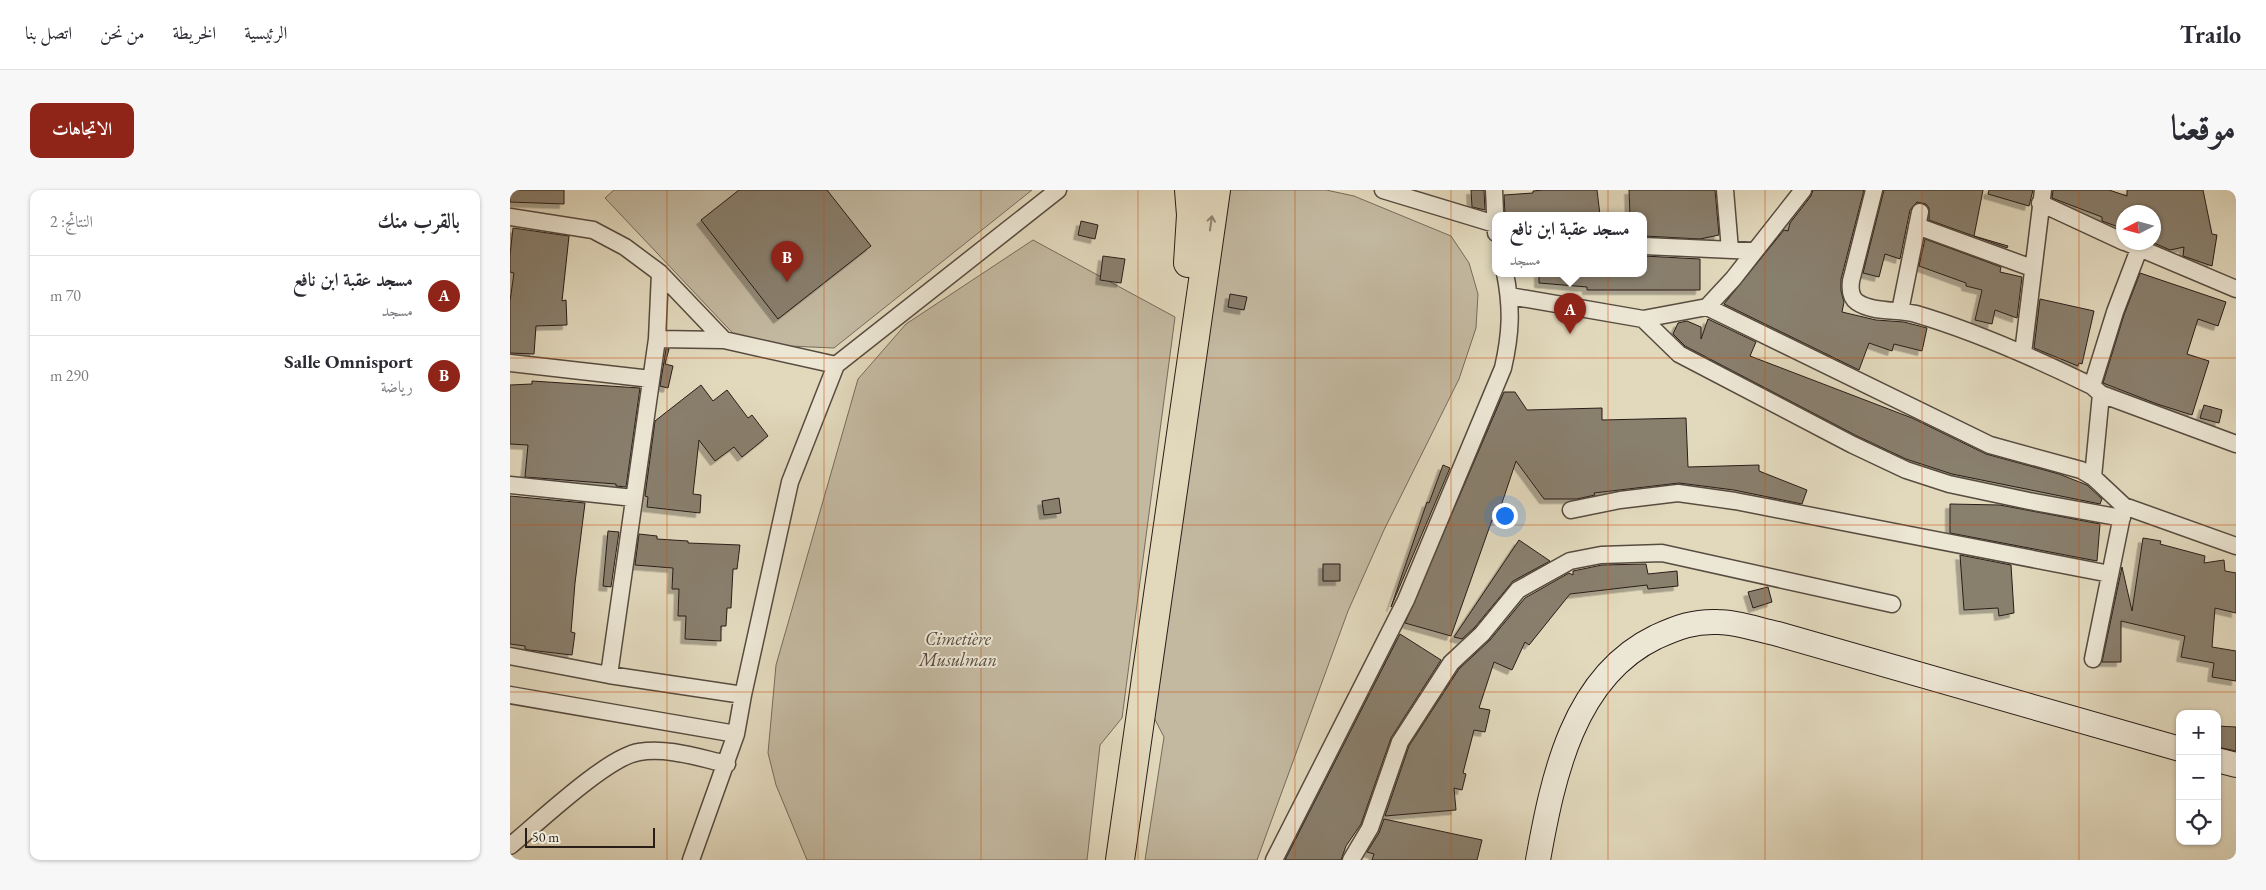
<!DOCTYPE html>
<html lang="ar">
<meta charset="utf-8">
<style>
:root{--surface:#fff;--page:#f7f7f7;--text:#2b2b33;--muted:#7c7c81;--line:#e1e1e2;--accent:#8f2418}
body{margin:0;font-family:"EB Garamond",Amiri,serif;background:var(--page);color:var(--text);direction:rtl}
.controls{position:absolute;right:15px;bottom:15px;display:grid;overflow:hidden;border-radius:10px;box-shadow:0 1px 4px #0004}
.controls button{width:45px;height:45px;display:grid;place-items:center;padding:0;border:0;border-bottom:1px solid var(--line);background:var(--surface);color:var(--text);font:25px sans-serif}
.compass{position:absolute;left:1606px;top:15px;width:45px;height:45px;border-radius:50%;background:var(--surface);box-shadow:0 1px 4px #0004;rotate:264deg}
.scale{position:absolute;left:15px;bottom:12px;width:130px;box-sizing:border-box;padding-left:5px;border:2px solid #291d17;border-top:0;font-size:14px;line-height:18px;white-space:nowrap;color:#291d17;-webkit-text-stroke:4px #ece6d4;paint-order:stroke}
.you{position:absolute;left:994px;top:325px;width:18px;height:18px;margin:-12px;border:4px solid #fff;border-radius:50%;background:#1a73e8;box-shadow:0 0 0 8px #1a73e833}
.badge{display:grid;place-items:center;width:32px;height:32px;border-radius:50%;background:var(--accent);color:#fff;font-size:16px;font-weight:700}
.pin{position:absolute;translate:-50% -41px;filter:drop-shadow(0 1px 2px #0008)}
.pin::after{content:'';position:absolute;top:26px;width:18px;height:15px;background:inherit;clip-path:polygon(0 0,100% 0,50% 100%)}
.popup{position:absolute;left:982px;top:22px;width:155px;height:65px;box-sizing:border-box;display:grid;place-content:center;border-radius:10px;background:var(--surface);filter:drop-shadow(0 1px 4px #0005);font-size:16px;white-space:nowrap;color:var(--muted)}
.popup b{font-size:19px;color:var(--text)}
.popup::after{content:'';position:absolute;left:50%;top:100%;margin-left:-10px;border:10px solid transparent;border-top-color:var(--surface)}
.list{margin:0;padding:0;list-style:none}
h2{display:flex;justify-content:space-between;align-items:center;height:65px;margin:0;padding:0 20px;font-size:21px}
h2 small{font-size:16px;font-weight:400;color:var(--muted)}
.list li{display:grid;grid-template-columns:32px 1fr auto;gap:15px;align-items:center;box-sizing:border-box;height:80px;padding:0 20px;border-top:1px solid var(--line)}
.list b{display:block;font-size:19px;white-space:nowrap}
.list p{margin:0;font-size:16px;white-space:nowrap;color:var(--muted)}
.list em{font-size:16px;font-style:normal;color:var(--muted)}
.icon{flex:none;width:28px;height:28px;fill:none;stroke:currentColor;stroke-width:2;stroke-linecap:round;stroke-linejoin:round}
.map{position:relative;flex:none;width:1726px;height:670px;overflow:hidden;direction:ltr;border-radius:10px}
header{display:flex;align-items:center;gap:30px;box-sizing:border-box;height:70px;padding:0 25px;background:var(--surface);border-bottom:1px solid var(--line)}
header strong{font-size:24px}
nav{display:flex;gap:28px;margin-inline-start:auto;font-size:18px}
.intro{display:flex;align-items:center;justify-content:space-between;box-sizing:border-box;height:120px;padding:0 30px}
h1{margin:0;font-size:35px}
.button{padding:12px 22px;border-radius:10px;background:var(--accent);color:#fff;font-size:18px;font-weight:700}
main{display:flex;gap:30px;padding:0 30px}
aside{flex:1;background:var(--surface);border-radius:10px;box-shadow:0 1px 4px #0004}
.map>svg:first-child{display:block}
</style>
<header>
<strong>Trailo</strong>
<nav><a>الرئيسية</a><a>الخريطة</a><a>من نحن</a><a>اتصل بنا</a></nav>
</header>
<div class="intro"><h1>موقعنا</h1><a class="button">الاتجاهات</a></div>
<main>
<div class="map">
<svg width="1726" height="670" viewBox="0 0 1726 670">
<defs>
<filter id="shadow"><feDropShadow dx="-4.5" dy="4.5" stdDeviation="0" flood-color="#0004"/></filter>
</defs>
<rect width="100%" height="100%" fill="#e2d9bd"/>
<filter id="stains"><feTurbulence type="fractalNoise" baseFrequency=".004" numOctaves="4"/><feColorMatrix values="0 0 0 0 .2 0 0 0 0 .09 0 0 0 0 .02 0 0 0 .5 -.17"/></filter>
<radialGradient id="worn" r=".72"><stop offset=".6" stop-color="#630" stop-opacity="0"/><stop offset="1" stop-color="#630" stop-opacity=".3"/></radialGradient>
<path fill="#c3b9a1" stroke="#766b5c" d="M 104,0 L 522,0 L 324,158 L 233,154 L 95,8 Z
M 717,0 L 816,0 L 844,6 L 941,46 L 959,73 L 968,104 L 966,138 L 949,189 L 874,340 L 838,421 L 747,670 L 635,670 L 654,547 L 638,516 Z
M 523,50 L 665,127 L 612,528 L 590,555 L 577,670 L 297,670 L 266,595 L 258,563 L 266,475 L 348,189 L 396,134 Z"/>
<path fill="#897f6d" stroke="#291d17" filter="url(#shadow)" d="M 0,0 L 54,0 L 54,14 L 0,12 Z
M 229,0 L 317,0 L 361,56 L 268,129 L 191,30 Z
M 961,0 L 974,0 L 975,20 L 962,17 Z
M 1033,0 L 1087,0 L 1090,25 L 995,25 L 994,5 L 1023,3 L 1023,1 Z
M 1119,0 L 1205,0 L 1209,45 L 1190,49 L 1134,46 L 1134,25 L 1120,25 Z
M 1303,0 L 1354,0 L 1331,89 L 1331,101 L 1334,112 L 1332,122 L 1366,130 L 1394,132 L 1417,138 L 1412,161 L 1384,154 L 1382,161 L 1359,153 L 1349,180 L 1214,114 L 1274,40 L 1278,41 L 1280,33 L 1301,6 Z
M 1374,0 L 1473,0 L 1464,46 L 1498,56 L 1497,58 L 1419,30 L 1419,18 L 1416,14 L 1407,12 L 1400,20 L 1390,69 L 1375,64 L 1369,87 L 1353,83 Z
M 1479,0 L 1523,0 L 1519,16 L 1478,4 Z
M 1543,0 L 1599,0 L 1617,6 L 1617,0 L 1693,0 L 1702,44 L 1707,45 L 1702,76 L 1673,66 L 1674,57 L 1660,60 L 1644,53 L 1644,22 L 1612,22 L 1614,39 L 1592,31 L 1592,27 L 1542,8 Z
M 571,31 L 588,35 L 585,49 L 568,45 Z
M 3,38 L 59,46 L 52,111 L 56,110 L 57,135 L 26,136 L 24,164 L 0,163 L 0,111 L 4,83 L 0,82 L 0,65 Z
M 1415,49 L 1491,77 L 1490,82 L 1512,87 L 1507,128 L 1485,120 L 1482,134 L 1465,130 L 1472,100 L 1456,96 L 1456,93 L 1409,76 Z
M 593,66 L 615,69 L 611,93 L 590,90 Z
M 1134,66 L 1190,69 L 1190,100 L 1077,100 L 1077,97 L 1029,93 L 1029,83 L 1134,83 Z
M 1630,83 L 1716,112 L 1708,136 L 1688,129 L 1677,164 L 1699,171 L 1682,225 L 1647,214 L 1593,193 L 1614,125 Z
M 720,104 L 737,107 L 734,120 L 718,117 Z
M 1530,109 L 1584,121 L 1572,174 L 1569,173 L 1568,176 L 1524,158 Z
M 1198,129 L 1246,152 L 1240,166 L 1402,228 L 1476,264 L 1549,284 L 1577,295 L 1592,309 L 1590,314 L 1442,284 L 1396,269 L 1347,246 L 1175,156 L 1163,144 L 1168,133 L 1177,131 L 1191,137 L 1191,149 Z
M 156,159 L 159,159 L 155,174 L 163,176 L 158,198 L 150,196 Z
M 22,191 L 130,198 L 116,297 L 106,296 L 106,294 L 15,287 L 18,255 L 0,254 L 0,195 L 22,194 Z
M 191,195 L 203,211 L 217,200 L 238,228 L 242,225 L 258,246 L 232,267 L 224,257 L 205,271 L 189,250 L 183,304 L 191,305 L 190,323 L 137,317 L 138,307 L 135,306 L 145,231 Z
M 994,202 L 1005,202 L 1017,220 L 1092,218 L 1092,230 L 1176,228 L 1178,277 L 1249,275 L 1249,281 L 1297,300 L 1292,314 L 1224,300 L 1169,293 L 1084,303 L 1085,305 L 1067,309 L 1034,309 L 1006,271 L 986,331 L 982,330 L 941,446 L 895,433 Z
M 1694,215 L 1712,220 L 1709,233 L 1690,228 Z
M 933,275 L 940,278 L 881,417 L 917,312 L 919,313 Z
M 0,306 L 75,313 L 65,393 L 61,442 L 65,443 L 62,465 L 19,460 L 15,459 L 15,456 L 0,454 Z
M 549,308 L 551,323 L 534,325 L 532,311 Z
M 1440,314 L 1490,315 L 1590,334 L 1587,371 L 1440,343 Z
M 98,341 L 109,342 L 101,397 L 93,396 Z
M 129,344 L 147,346 L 147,349 L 178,351 L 178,353 L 230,355 L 227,379 L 223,379 L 221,418 L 217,418 L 216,436 L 211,436 L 211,451 L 175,449 L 176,426 L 168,426 L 169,399 L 162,399 L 163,378 L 125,375 Z
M 1633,348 L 1651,351 L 1650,354 L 1695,366 L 1694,373 L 1714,370 L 1715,381 L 1726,383 L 1726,423 L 1705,418 L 1702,457 L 1726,461 L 1726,491 L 1702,487 L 1704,473 L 1671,467 L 1675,446 L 1611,431 L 1611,472 L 1592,472 L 1612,377 L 1622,421 Z
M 1009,350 L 1040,371 L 1003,391 L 965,437 L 952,449 L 944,447 Z
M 1450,365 L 1501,375 L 1504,423 L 1489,426 L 1488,418 L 1454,420 Z
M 813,374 L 830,374 L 830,391 L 813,391 Z
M 1136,374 L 1138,384 L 1167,381 L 1168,396 L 1138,399 L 1137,395 L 1060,404 L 1019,455 L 1015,452 L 1002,480 L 984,472 L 969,518 L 980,520 L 975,542 L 964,540 L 953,583 L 956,584 L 952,600 L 944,598 L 946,620 L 875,626 L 899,556 L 949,479 L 980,450 L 1015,408 L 1059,383 L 1063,385 L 1063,381 L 1092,375 Z
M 1258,397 L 1262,412 L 1243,418 L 1238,402 Z
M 890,444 L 931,470 L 881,548 L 851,634 L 836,656 L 831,670 L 775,670 Z
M 1707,536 L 1726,537 L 1726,561 L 1707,557 Z
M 874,629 L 972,650 L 967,670 L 862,670 L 864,664 L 857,662 L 869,643 Z"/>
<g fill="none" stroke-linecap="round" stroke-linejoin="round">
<g stroke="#574c40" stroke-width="19">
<path id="street" d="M 873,0 L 985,34
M 984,0 L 986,43
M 1215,0 L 1220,60
M 1364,0 L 1341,91 C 1340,99 1340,107 1347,112 C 1363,123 1388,119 1406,124 C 1467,142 1525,168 1582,196
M 1530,13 L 1614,52
M 0,27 L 83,40 L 115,57 L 150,83 L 214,150
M 1407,36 L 1522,78
M 1615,52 L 1726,99
M 1134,56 L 1245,61
M 1000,106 L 1133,129 L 1197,117 L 1223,89 L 1293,0
M 1197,117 L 1480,255 L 1571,280 L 1583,287
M 1390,121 L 1410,22
M 1133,129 L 1169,164 L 1343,255 L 1396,280 L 1439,294 L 1519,311 L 1612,328
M 147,149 L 214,150 L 326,175
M 1513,163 L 1533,0
M 0,173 L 141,189
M 1591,204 L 1726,254
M 0,295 L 124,308
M 1614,316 L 1726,356
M 1061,320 L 1110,310 L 1168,303 L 1225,311 L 1600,384
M 0,466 L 99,485 L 233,505
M 1583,469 L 1614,316 L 1583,287 L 1591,204 L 1582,196 L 1605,122 L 1629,59
M 99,485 L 147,149 L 150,83
M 0,505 L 226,544
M 0,656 C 28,633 97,567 129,562 C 158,557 189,568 217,574
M 181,670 L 226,544 L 233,505 L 280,292 L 326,175 L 548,0
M 764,670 L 896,410 L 993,178 C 1001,143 1002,118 995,83
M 841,670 L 860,638 L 890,552 L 941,473 L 972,444 L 1008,400 L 1060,371 L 1091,365 L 1152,363 L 1382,414"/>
</g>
<g stroke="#291d17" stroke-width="26">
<path id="secondary" d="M 1707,570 L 1726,575
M 1028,670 C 1043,587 1063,487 1146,447 C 1168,437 1184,431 1208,432 C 1227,432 1249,440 1268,444 L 1670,559"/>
</g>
<g stroke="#291d17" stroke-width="30">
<path id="highway" d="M 678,73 L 681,25 L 679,0
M 610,670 L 706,0"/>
</g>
<use href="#street" stroke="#ece6d4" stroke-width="16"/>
<use href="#secondary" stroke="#ece6d4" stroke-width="24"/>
<use href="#highway" stroke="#e2d9bd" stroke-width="28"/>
</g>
<defs><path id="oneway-shaft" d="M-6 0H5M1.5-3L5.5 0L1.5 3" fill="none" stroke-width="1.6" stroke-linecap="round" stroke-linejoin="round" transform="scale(1.25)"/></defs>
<use stroke="#8f8472" href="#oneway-shaft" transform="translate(701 33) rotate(-82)"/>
<path fill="none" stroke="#cb500e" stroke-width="1" stroke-opacity="0.55" d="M 157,0 L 157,670M 314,0 L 314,670M 471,0 L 471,670M 628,0 L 628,670M 785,0 L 785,670M 941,0 L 941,670M 1098,0 L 1098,670M 1255,0 L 1255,670M 1412,0 L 1412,670M 1569,0 L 1569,670M 0,168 L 1726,168M 0,335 L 1726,335M 0,502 L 1726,502"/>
<g text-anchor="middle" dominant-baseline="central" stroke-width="4" stroke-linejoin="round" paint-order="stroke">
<g font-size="18" font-style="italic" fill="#574c40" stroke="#ece6d4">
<text x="448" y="448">Cimetière<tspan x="448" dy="21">Musulman</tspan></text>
</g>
</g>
<rect width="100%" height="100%" filter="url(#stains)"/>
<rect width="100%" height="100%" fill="url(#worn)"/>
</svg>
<div class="controls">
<button>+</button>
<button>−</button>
<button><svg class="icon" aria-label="locate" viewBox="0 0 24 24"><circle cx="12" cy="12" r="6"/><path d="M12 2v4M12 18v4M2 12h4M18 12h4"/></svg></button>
</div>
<svg class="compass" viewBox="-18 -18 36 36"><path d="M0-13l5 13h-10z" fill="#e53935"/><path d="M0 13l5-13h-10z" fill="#7c7c81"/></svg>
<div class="scale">50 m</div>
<div class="you"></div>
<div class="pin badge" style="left:1060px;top:144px">A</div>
<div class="popup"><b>مسجد عقبة ابن نافع</b>مسجد</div>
<div class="pin badge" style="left:277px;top:92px">B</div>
</div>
<aside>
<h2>بالقرب منك<small>النتائج: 2</small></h2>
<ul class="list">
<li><span class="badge">A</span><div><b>مسجد عقبة ابن نافع</b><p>مسجد</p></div><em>70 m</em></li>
<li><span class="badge">B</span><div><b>Salle Omnisport</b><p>رياضة</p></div><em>290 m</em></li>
</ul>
</aside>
</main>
